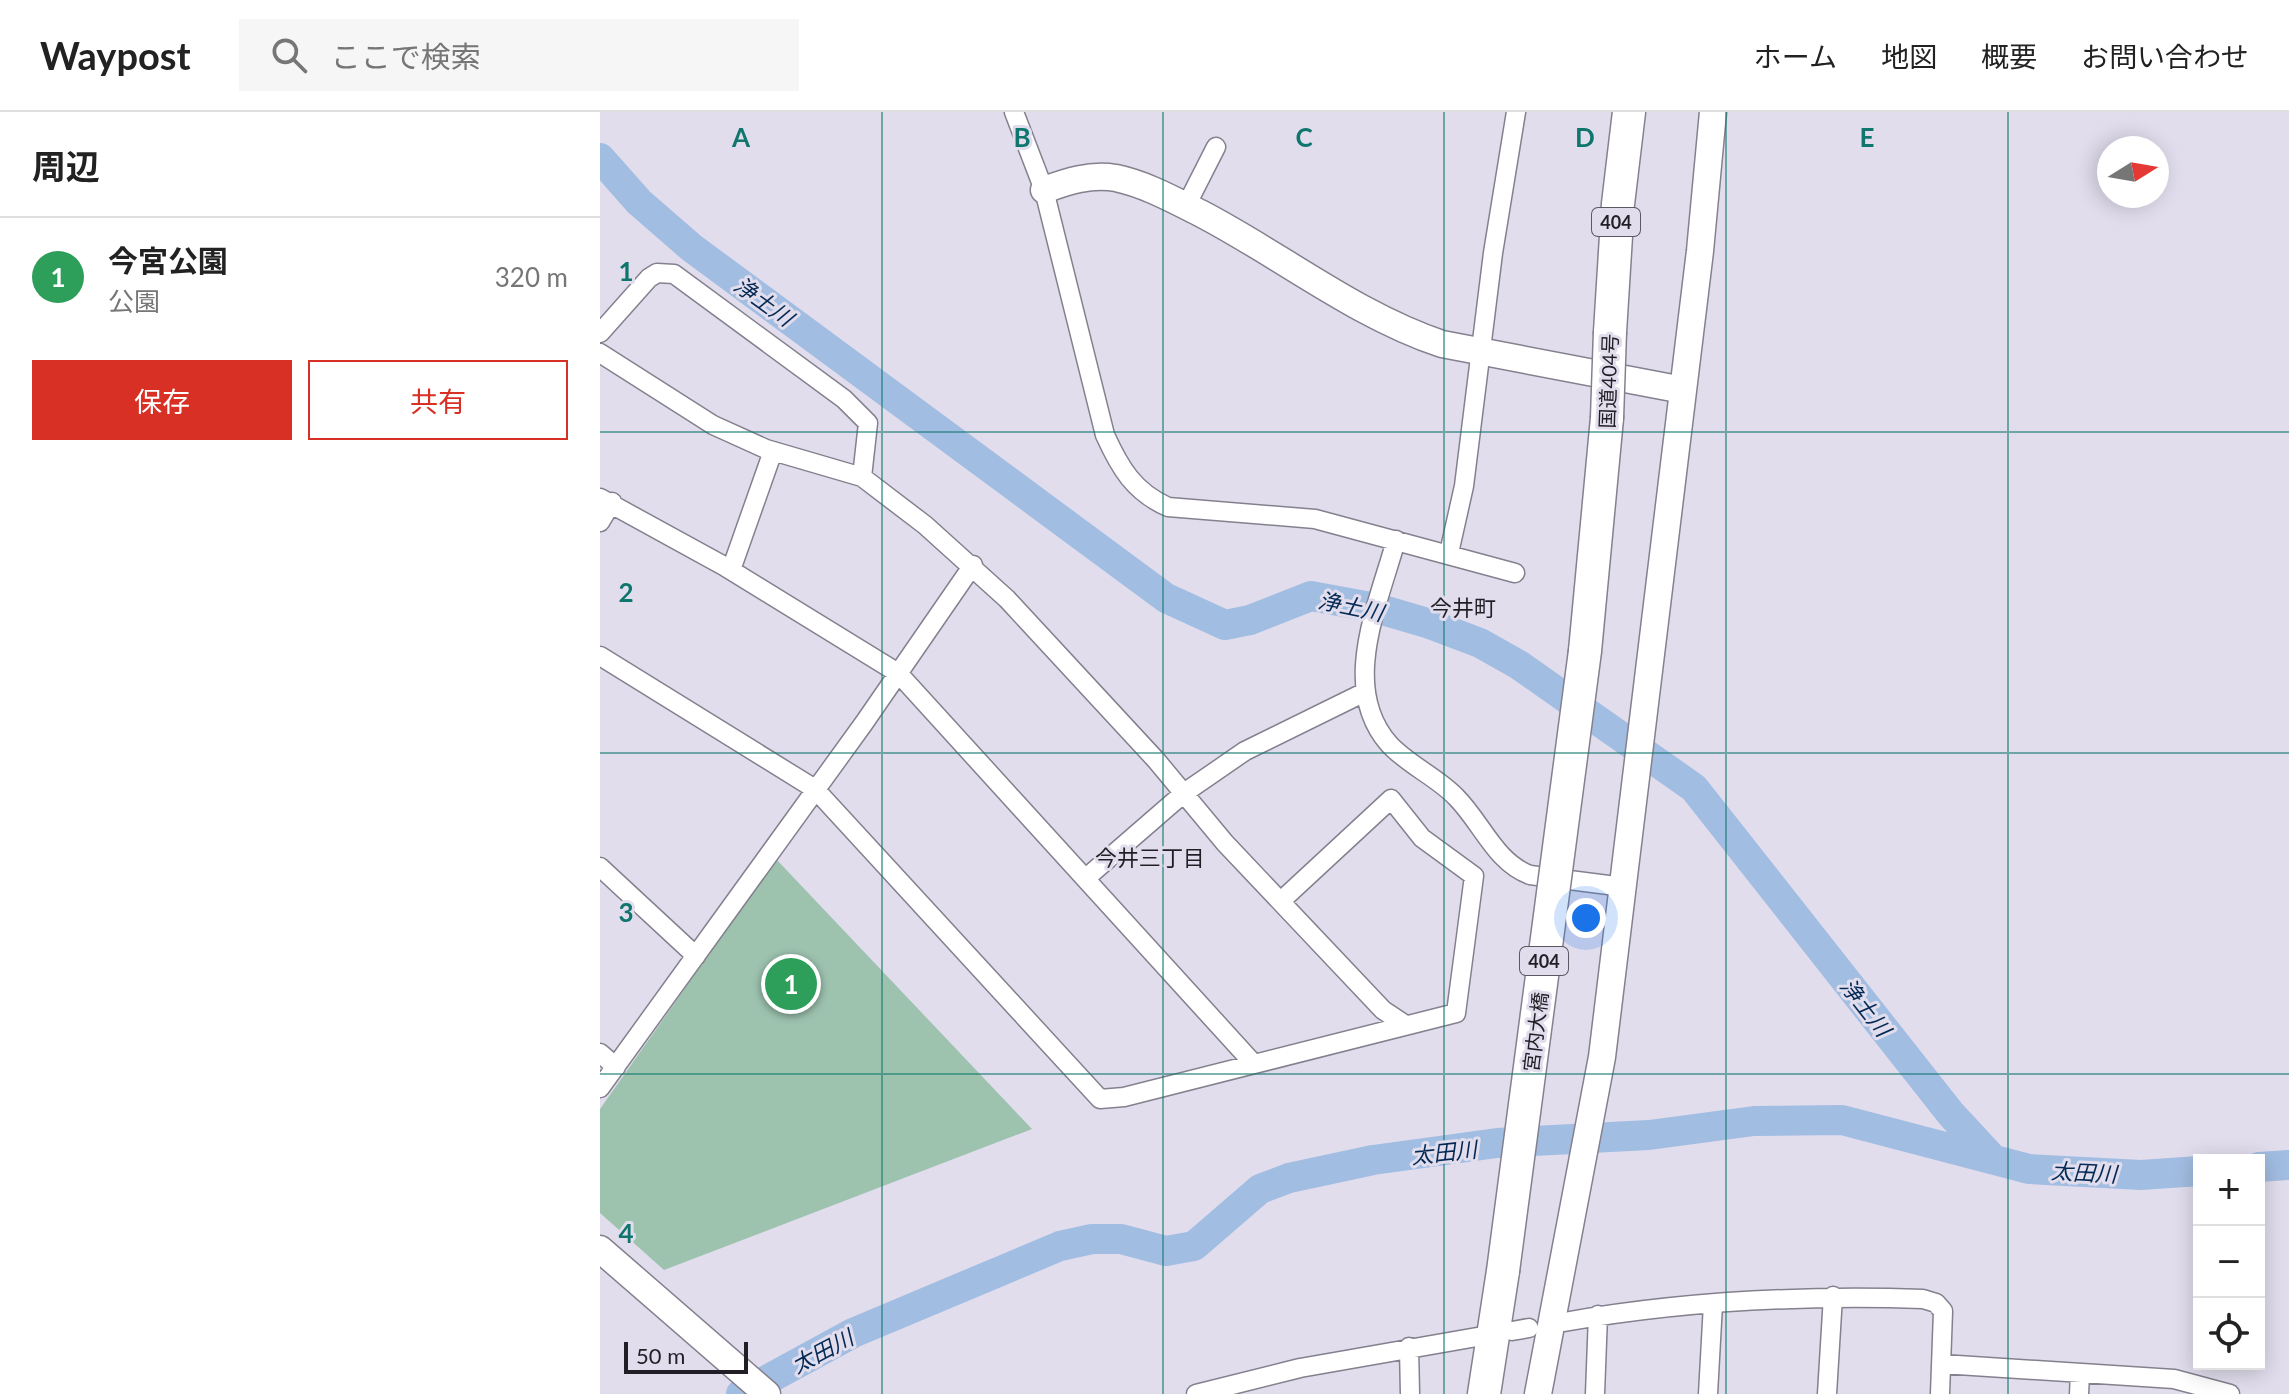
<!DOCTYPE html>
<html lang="ja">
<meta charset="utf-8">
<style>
:root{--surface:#fff;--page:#f6f6f6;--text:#222;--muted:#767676;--line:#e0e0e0;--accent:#d93025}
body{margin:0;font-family:Lato,"Noto Sans JP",sans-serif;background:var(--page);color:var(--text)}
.controls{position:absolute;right:24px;bottom:24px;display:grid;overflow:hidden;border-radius:0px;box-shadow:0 4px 20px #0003}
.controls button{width:72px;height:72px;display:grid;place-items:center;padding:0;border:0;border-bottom:2px solid var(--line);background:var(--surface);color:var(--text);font:40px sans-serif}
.compass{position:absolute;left:1497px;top:24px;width:72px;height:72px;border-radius:50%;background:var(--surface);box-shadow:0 4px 20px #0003;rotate:79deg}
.scale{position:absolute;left:24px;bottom:20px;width:124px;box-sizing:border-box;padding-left:8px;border:4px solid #211f25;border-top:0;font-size:22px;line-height:28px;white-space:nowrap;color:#211f25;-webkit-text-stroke:6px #e1dded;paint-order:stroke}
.you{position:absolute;left:986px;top:806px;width:28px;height:28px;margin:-20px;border:6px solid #fff;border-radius:50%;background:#1a73e8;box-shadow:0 0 0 12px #1a73e833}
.badge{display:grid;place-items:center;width:52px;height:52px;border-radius:50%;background:var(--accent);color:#fff;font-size:26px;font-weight:700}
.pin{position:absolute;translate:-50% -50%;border:4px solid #fff;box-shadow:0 2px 8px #0006}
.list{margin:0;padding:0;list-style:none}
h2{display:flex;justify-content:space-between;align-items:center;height:104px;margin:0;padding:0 32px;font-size:34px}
h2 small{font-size:26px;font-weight:400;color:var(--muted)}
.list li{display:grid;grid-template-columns:52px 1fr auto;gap:24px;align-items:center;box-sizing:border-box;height:120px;padding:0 32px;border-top:2px solid var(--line)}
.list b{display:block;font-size:30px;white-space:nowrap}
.list p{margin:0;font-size:26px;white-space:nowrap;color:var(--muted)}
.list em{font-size:26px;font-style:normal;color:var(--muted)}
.actions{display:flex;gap:16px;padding:24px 32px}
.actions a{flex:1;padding:18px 0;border:2px solid var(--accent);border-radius:0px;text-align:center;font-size:28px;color:var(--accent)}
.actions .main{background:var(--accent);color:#fff}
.icon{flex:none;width:44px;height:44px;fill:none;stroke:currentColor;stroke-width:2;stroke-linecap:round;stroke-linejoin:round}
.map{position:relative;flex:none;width:1689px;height:1282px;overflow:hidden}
header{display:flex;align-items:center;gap:48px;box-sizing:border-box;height:112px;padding:0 40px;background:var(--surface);border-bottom:2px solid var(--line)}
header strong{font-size:38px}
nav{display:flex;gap:44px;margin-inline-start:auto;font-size:28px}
.search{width:560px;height:72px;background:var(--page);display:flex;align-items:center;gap:20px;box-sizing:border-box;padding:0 28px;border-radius:0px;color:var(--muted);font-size:30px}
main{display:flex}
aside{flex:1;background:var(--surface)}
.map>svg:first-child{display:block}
</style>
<header>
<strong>Waypost</strong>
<div class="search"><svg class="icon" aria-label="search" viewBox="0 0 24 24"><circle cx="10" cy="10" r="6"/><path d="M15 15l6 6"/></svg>ここで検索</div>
<nav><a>ホーム</a><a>地図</a><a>概要</a><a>お問い合わせ</a></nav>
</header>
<main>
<aside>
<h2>周辺<small></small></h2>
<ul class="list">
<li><span class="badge" style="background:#2e9e5b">1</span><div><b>今宮公園</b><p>公園</p></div><em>320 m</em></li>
</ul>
<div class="actions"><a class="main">保存</a><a>共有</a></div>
</aside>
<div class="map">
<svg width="1689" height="1282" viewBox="0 0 1689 1282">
<rect width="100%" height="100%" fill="#e1dded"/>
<path fill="#9dc3af" d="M 176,747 L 432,1017 L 64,1158 L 0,1101 L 0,997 Z"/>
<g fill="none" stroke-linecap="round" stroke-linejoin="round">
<path stroke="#a2bde2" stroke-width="30" d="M 0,46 L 39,90 L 92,136 L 566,486 L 625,513 L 650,508 L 711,484 L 776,496 L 827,511 L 880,531 L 919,553 L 1094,676 L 1351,1002 L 1390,1044
M 1659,1055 L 1689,1053
M 141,1282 L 253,1221 L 460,1134 L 492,1127 L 521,1127 L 566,1139 L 594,1134 L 660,1077 L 689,1066 L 773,1048 L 897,1031 L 1049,1023 L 1154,1009 L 1242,1008 L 1429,1057 L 1541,1063 L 1599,1059"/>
<g stroke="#84808e" stroke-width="21">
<path id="street" d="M 414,0 L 444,78 L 505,323 C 520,356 534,380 568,395 L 715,407 L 915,461
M 586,94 L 616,35
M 0,221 L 49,166 L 57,161 L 74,162 L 244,287 L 268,311 L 262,365
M 0,241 L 113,313 L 166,337 L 262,365 L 325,413 L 407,487 L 556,648 L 625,731 L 783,898 L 804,912
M 0,386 L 124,454 L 298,561 L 653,951
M 0,410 L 12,390
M 796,428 C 779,491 739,575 789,632 C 808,653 837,665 856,685 C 882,711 895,750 930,763 L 1024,775
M 849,441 L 864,374 L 893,141 L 916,0
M 131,458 L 173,339
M 0,544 L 215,677 L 500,987 L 524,985 L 856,901 L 874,764 L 822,726 L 791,687 L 682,788
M 0,755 L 96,844
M 486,766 L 584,681 L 645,639 L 765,580
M 0,941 L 16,955
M 0,976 L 264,611 L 373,453
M 964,1210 C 1083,1189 1203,1183 1323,1187 L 1336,1191 L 1343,1199 L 1340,1282
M 912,1219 L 929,1216
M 809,1235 L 810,1282
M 1342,1252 L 1574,1267 L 1630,1282
M 596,1282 L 700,1256 L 877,1225
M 995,1282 L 998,1203
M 1108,1282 L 1113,1192
M 1227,1282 L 1233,1184
M 1479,1282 L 1480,1261"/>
</g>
<g stroke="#84808e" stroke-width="29">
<path id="secondary" d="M 444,78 C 468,69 490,62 516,66 C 545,72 574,88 600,101 C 681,143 755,203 842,232 L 1083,278
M 0,1137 L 167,1282
M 938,1282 L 1002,945 L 1100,139 L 1113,0"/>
</g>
<g stroke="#84808e" stroke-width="35">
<path id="highway" d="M 1010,220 L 1018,92 L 1029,0
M 985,539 L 1007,306
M 884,1282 L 903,1159"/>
</g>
<use href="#street" stroke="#fff" stroke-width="18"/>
<use href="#secondary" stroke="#fff" stroke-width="26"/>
<use href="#highway" stroke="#fff" stroke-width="32"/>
<g stroke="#84808e" stroke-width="35" stroke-linecap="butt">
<path id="highway-bridge" d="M 1007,306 L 1010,220
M 903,1159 L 985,539"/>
</g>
<use href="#highway-bridge" stroke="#fff" stroke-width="32"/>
</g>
<path fill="none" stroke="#0f766e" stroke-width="2" stroke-opacity="0.55" d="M 282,0 L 282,1282M 563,0 L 563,1282M 844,0 L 844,1282M 1126,0 L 1126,1282M 1408,0 L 1408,1282M 0,320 L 1689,320M 0,641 L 1689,641M 0,962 L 1689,962"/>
<g text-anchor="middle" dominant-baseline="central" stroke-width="6" stroke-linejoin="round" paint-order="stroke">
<g fill="#e1dded" stroke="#5b5861" stroke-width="2">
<rect x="992" y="96" width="48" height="28" rx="6"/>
<rect x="920" y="835" width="48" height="28" rx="6"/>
</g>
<g font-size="18" font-weight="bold" fill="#211f25">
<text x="1016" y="110">404</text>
<text x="944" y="849">404</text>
</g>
<g font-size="20" fill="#211f25" stroke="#e1dded">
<text transform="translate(1008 269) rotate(-88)">国道404号</text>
<text transform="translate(935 920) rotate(-83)">宮内大橋</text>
</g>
<g font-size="22" font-style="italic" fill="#042955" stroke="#e1dded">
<text transform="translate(164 189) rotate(36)">浄土川</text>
<text transform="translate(751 494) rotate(12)">浄土川</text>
<text transform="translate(1266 895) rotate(52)">浄土川</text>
<text transform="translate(844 1040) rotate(-6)">太田川</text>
<text transform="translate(1484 1060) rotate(3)">太田川</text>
<text transform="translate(222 1239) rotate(-28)">太田川</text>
</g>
<g font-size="22" fill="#211f25" stroke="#e1dded">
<text x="863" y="495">今井町</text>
<text x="550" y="745">今井三丁目</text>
</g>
</g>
<g font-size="26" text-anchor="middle" font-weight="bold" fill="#0f766e" stroke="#e1dded" stroke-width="6" stroke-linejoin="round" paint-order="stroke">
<text x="141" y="35">A</text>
<text x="422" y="35">B</text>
<text x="704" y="35">C</text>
<text x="985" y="35">D</text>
<text x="1267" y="35">E</text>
<text x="26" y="169">1</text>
<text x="26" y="490">2</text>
<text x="26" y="810">3</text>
<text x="26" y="1131">4</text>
</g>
</svg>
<div class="controls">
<button>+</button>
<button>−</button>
<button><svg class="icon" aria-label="locate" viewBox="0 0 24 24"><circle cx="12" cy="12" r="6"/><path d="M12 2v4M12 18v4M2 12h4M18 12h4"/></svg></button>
</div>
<svg class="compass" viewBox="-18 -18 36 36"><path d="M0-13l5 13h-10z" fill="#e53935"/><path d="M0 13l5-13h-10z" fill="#767676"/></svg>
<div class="scale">50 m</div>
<div class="you"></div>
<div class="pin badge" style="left:191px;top:872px;background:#2e9e5b">1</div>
</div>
</main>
